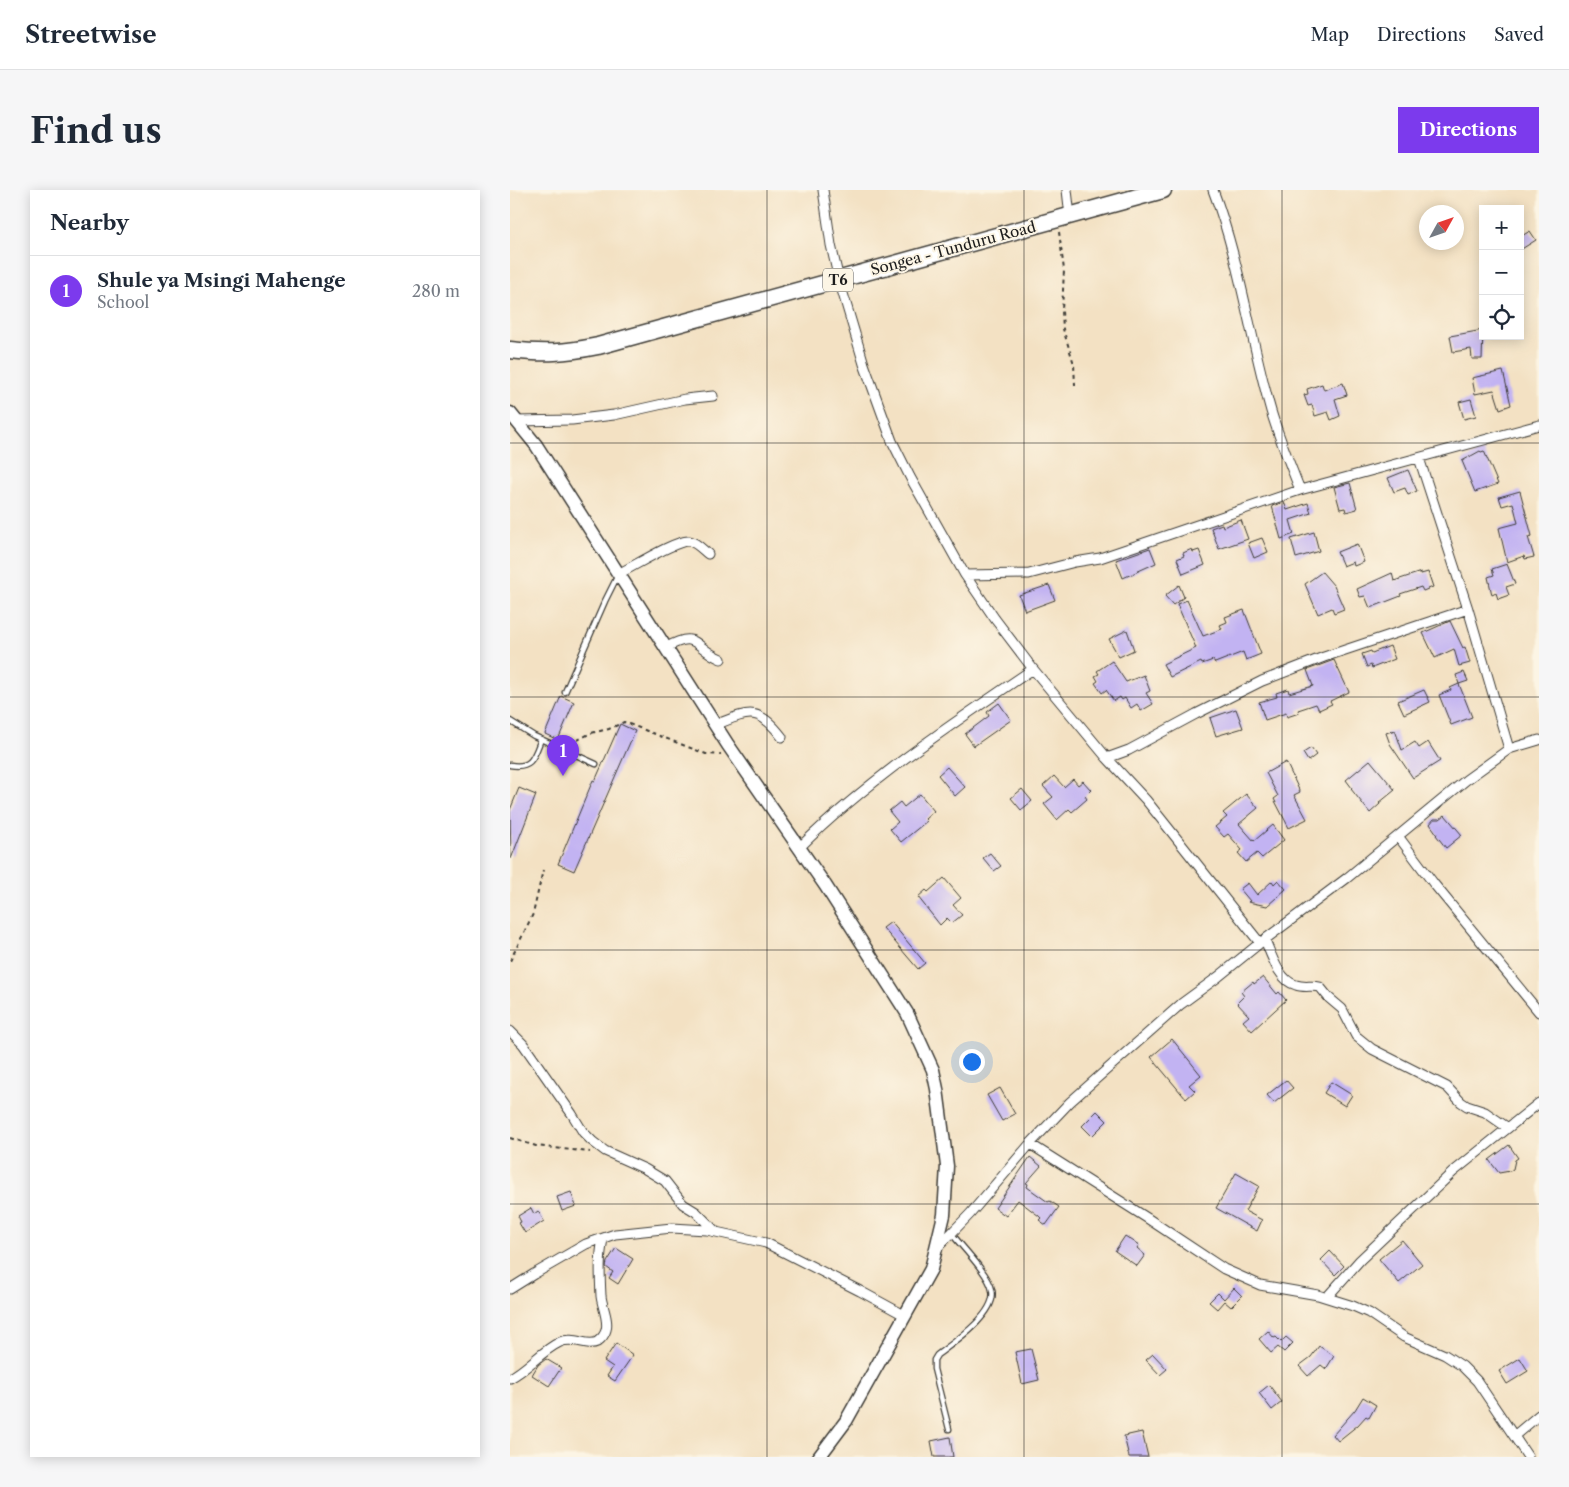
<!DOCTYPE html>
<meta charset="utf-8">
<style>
:root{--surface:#fff;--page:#f6f6f7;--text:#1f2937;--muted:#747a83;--line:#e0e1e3;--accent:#7c3aed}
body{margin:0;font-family:"Libre Caslon Text",serif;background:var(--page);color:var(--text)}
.controls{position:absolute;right:15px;top:15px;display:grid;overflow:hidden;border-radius:0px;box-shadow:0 2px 12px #0003}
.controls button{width:45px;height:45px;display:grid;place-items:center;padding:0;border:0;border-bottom:1px solid var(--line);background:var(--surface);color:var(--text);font:25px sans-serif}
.compass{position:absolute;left:909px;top:15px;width:45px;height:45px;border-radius:50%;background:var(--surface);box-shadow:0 2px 12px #0003;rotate:50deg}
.you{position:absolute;left:461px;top:871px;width:18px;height:18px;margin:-12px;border:4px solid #fff;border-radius:50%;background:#1a73e8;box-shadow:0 0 0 8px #1a73e833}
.badge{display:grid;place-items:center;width:32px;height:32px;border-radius:50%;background:var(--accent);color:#fff;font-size:16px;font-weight:700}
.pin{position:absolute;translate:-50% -41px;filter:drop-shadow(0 1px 2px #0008)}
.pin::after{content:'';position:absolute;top:26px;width:18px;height:15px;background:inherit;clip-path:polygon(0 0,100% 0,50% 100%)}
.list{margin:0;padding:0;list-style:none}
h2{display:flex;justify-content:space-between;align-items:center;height:65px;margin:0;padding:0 20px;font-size:21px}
h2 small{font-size:16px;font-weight:400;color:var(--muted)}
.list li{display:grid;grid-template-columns:32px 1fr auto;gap:15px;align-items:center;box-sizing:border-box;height:70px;padding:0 20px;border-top:1px solid var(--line)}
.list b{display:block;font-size:19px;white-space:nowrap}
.list p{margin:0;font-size:16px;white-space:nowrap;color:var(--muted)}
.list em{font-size:16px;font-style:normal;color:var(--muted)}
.icon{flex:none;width:28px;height:28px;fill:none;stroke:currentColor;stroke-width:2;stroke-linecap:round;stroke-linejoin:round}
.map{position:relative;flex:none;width:1029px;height:1267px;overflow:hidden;border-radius:0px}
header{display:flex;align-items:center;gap:30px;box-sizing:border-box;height:70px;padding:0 25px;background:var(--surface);border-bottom:1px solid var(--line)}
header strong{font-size:24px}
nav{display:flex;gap:28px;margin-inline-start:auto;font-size:18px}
.intro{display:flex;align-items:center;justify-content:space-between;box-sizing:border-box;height:120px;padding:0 30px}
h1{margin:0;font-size:35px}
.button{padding:12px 22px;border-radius:0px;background:var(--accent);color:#fff;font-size:18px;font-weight:700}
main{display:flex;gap:30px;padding:0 30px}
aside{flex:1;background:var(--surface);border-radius:0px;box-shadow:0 2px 12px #0003}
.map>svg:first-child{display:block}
</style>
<header>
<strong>Streetwise</strong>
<nav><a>Map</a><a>Directions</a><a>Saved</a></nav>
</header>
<div class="intro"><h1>Find us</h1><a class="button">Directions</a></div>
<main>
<aside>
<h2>Nearby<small></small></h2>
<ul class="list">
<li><span class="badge">1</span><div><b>Shule ya Msingi Mahenge</b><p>School</p></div><em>280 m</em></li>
</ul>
</aside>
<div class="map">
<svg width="1029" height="1267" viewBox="0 0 1029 1267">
<rect width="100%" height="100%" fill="#fcf5e5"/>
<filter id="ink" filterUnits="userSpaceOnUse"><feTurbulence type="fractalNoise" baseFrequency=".02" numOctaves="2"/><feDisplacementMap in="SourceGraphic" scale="10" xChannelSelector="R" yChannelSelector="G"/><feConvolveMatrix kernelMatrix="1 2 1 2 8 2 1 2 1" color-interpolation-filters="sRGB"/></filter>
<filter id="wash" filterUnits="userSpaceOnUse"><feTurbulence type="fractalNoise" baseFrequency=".0096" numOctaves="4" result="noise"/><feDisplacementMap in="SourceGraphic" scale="20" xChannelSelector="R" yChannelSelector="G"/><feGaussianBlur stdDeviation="1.12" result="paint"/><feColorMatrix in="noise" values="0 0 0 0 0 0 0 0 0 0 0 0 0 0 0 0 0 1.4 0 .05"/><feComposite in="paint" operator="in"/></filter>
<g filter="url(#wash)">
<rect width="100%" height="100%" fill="#f3e1c3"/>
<g id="blocks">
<path fill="#c2b3f2" d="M 1020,41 L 1026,50 L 1010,60 L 1010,47 Z
M 973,140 L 972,169 L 962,169 L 961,159 L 943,162 L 940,146 Z
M 993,181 L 1001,215 L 990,219 L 984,200 L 965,204 L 962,188 Z
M 833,193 L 837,205 L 825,209 L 830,226 L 821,230 L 818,222 L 805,226 L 802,215 L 798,216 L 794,205 L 798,204 L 797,199 L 812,194 L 814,200 Z
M 961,209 L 966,226 L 954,229 L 949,212 Z
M 970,261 L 971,262 L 974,261 L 988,294 L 965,302 L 952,271 Z
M 898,280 L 907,301 L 898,305 L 895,298 L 884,302 L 878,288 Z
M 840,293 L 847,319 L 836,322 L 835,318 L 830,319 L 824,297 Z
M 1010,301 L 1022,346 L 1018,347 L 1024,367 L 1015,369 L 1014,366 L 997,372 L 989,338 L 1008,333 L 1003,313 L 992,316 L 989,307 Z
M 774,312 L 777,320 L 798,313 L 801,323 L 780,330 L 784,344 L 771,349 L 762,316 Z
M 731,330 L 738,349 L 709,359 L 701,338 L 712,334 L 713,337 Z
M 804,342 L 809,361 L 786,368 L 781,349 Z
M 752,348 L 758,362 L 744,368 L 738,353 Z
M 847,354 L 854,372 L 844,376 L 843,372 L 833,376 L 827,362 Z
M 640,358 L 646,373 L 613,388 L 606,370 Z
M 682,359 L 683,362 L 689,360 L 695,375 L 673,384 L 667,369 L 674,366 L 673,363 Z
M 997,374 L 1005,394 L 996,397 L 999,405 L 988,409 L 986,403 L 982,405 L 978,387 L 984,385 L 982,379 Z
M 812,382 L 824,396 L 834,419 L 824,423 L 822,418 L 808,424 L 795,394 Z
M 911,382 L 911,384 L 918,382 L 923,397 L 913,401 L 911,397 L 890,404 L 891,406 L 860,418 L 855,406 L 850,407 L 847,399 L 882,383 L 884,391 Z
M 539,395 L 545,410 L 515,421 L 509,405 Z
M 669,395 L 674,407 L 663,415 L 655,406 Z
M 677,410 L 693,446 L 712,439 L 710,435 L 717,432 L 715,427 L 734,420 L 751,464 L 736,470 L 733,462 L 705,473 L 703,470 L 692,474 L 691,472 L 660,487 L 653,474 L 686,458 L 667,414 Z
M 940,431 L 953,458 L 955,457 L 960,473 L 949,476 L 944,459 L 925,468 L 913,443 Z
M 617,440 L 624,460 L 609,467 L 599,449 Z
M 880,456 L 885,469 L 862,478 L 861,475 L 857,477 L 852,464 L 861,461 L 862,463 Z
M 824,470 L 839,502 L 820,511 L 822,514 L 809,520 L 806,514 L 788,520 L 789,523 L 777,527 L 776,523 L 755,530 L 749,512 L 767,507 L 766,503 L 778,499 L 779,503 L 803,496 L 797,480 Z
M 602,471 L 616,492 L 634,485 L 640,501 L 636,503 L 643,514 L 631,521 L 627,514 L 621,518 L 615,508 L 612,510 L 610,507 L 604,511 L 596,500 L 592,503 L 585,493 L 588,491 L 585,486 L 589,484 L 587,481 Z
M 954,482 L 958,491 L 949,494 L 946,485 Z
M 949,494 L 962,527 L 941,535 L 929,505 L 941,500 L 940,498 Z
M 914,500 L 920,512 L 894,524 L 888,511 Z
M 51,506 L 64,512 L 48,550 L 35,544 Z
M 489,513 L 501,530 L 464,556 L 455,544 L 479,526 L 477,522 Z
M 726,519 L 733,538 L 706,546 L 700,528 Z
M 110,534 L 125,541 L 64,681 L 48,674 L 83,590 L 85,591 Z
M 885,540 L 892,560 L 905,552 L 909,558 L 918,552 L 930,571 L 903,588 L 880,554 L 876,543 Z
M 801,558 L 806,565 L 798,571 L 793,563 Z
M 860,570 L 885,600 L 869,613 L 870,614 L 860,623 L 841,599 L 842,598 L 836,590 Z
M 776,572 L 790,602 L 784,605 L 797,629 L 779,638 L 764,609 L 768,606 L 756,583 Z
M 437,577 L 455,597 L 445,606 L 428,585 Z
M 544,586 L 554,597 L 563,589 L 568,595 L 573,591 L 581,600 L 575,606 L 577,609 L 562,622 L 559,619 L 547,630 L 534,614 L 543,607 L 533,596 Z
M 9,598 L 26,605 L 1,669 L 0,620 Z
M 512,599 L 522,611 L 511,620 L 501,608 Z
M 410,604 L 424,621 L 415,629 L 417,631 L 391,652 L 380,639 L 388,632 L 379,621 L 390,612 L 394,617 Z
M 736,604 L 748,618 L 729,634 L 744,651 L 763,635 L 774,650 L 752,668 L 747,663 L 736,672 L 728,663 L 732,660 L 718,644 L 714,647 L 705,637 L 717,627 L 713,623 Z
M 935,625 L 952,645 L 936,658 L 926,645 L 927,644 L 920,634 L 924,629 L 930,629 Z
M 480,663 L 491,676 L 484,681 L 473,668 Z
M 434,688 L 451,708 L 443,715 L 452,725 L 442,733 L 437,728 L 430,735 L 408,707 L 416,700 L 418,702 Z
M 768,690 L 776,699 L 757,716 L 738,712 L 740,711 L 730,699 L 738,693 L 747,705 L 762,691 L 764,694 Z
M 381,732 L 415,773 L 408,779 L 373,738 Z
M 753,787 L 767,804 L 769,802 L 776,810 L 742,841 L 733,831 L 739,826 L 727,813 L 734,806 L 731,802 L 743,792 L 744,794 Z
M 662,849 L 691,885 L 679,895 L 685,901 L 676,909 L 641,867 Z
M 776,890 L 783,898 L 764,913 L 757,905 Z
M 821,892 L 842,905 L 835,916 L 814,903 Z
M 490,898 L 505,924 L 492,931 L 477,905 Z
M 587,921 L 597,931 L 582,946 L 572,936 Z
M 999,955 L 1008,968 L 1005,970 L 1003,979 L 1000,981 L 989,983 L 979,970 Z
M 520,967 L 531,976 L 516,993 L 518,994 L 517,997 L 538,1012 L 540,1011 L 549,1017 L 536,1035 L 529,1030 L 531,1028 L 529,1026 L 508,1010 L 496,1026 L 485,1018 Z
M 726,983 L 749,996 L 735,1021 L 752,1030 L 747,1041 L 706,1018 Z
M 61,1002 L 66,1016 L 52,1021 L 47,1007 Z
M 21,1018 L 24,1024 L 28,1021 L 34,1031 L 15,1043 L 9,1033 L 11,1032 L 8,1026 Z
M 615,1046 L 629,1055 L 627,1058 L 635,1065 L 627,1076 L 605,1061 Z
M 892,1050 L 912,1074 L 889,1093 L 869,1069 Z
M 106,1058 L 123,1069 L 108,1094 L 99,1088 L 103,1082 L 96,1077 L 97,1072 Z
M 820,1061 L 834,1076 L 825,1085 L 811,1070 Z
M 724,1098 L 732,1106 L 721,1117 L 714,1111 L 707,1119 L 699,1112 L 708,1103 L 714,1109 Z
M 758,1141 L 764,1148 L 766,1147 L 771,1152 L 776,1147 L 783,1153 L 774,1162 L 768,1157 L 761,1163 L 749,1149 Z
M 106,1153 L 123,1165 L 105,1191 L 97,1186 L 103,1177 L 94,1171 Z
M 809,1156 L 824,1166 L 816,1179 L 811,1175 L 798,1186 L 789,1176 L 801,1167 Z
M 521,1159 L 529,1190 L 512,1194 L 505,1162 Z
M 643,1164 L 657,1179 L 650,1185 L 636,1170 Z
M 1010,1168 L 1018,1181 L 997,1194 L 989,1181 Z
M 36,1169 L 51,1178 L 39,1196 L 22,1185 L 28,1175 Z
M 759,1195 L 772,1212 L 762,1220 L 749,1203 Z
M 853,1207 L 866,1215 L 859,1228 L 856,1226 L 848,1235 L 828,1251 L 823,1245 L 845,1220 Z
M 632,1242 L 638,1267 L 619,1267 L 614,1246 Z
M 440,1247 L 443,1267 L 424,1267 L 421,1251 Z"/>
</g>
</g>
<g filter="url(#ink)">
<use href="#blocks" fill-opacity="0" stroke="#3c3a35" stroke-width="1"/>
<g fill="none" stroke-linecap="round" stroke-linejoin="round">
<g stroke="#3c3a35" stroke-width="7">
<path id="lane" d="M 55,502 L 95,411 L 108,385
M 0,531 L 24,546 L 86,574
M 0,575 C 22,579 24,567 31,549
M 439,1239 L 424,1179 L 424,1170 L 427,1165 C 443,1153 488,1123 482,1100 C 479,1084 452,1057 442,1044"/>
</g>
<g stroke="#3c3a35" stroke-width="11">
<path id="street" d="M 313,0 L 321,55 L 329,90 L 354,174 L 382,251 L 400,287 L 455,385 L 485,429 L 523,479 L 597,568 L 636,610 L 750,753
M 557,0 L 560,26
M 703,0 C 730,71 740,148 761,221 C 769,248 780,274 790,300
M 6,231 L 62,230 L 104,225 L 175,209 L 203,206
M 909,268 L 958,419 L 999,559
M 108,384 C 123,377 165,350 179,351 C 186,352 193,360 198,364
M 455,385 L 519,384 L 565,372 L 590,368 L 790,300 L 1029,235
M 155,458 C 189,439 182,457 211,469
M 205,535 C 238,522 248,515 272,547
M 597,568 L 619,560 L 686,524 L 752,491 L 814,467 L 958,419
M 888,646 L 924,694 L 1029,822
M 289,658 C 359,589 442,534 523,479
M 755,750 C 761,764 769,791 786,795 C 794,798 802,795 810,797 L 819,808 L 832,819 L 846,846 L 862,859 L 937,897 L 951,912 L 957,916 L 975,922 L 998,938
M 0,841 L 13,854 L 62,924 L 73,942 L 82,951 L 95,961 L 135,979 L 155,991 L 173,1014 L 186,1022 L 205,1041
M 520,954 L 637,1028 L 714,1079 L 750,1095 L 808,1105 L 843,1116 L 859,1123 L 894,1147 L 935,1165 L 952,1176 L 967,1191 L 1018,1267
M 427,1058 L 460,1024 L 520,954 L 560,912 L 671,814 L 708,787 L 750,753 L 837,688 L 956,590 L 999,559 L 1029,550
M 0,1099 L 24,1084 L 76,1054 L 105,1044 L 162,1038 L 197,1040 L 256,1053 L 350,1101 L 396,1126
M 817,1107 L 850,1070 L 943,982 L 1029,913
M 0,1188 C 18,1179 31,1161 50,1152 C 64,1146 77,1157 87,1152 C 91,1149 95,1144 96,1140 C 99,1130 92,1116 91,1106 C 90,1086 89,1068 93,1049
M 1004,1246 L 1029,1225"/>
</g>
<g stroke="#3c3a35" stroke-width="15">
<path id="secondary" d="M 0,223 L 26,255 L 218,555 L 315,695 L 397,823 L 423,880 L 427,899 L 437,976 L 434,1025 L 421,1079 L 336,1231 L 309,1267"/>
</g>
<g stroke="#3c3a35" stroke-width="19">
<path id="highway" d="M 0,160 C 35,164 54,163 88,156 L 653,0"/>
</g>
<path stroke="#3c3a35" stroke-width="2" stroke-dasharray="4 4" stroke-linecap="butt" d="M 549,42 L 554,80 L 552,121 L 553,139 L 564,174 L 565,195
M 60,554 L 81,543 L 99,539 L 114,532 L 196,564 L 211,565
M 0,771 L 23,724 L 33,680
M 0,948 L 26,956 L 80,962"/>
<use href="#lane" stroke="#fff" stroke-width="4.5"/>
<use href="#street" stroke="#fff" stroke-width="9"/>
<use href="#secondary" stroke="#fff" stroke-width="12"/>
<use href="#highway" stroke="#fff" stroke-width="16"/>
</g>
</g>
<path fill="none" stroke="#1c1c1c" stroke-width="1" stroke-opacity="0.55" d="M 257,0 L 257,1267M 514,0 L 514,1267M 772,0 L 772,1267M 0,253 L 1029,253M 0,507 L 1029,507M 0,760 L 1029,760M 0,1014 L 1029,1014"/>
<g text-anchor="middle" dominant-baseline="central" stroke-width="4" stroke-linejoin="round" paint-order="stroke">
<rect fill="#fcf5e5" stroke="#5f5d58" stroke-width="1" x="313" y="78.5" width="30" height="23" rx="4"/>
<g font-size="14" font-weight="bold" fill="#1c1c1c">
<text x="328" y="90">T6</text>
</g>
<g font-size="15" fill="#1c1c1c" stroke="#fcf5e5">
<text transform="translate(443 58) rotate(-15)">Songea - Tunduru Road</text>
</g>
</g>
</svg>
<div class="controls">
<button>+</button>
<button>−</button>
<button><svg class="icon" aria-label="locate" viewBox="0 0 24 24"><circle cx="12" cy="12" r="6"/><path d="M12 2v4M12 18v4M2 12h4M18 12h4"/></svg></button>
</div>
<svg class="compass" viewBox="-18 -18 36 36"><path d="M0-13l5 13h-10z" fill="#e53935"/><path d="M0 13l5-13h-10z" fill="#747a83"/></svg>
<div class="you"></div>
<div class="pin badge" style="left:53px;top:586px">1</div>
</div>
</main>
